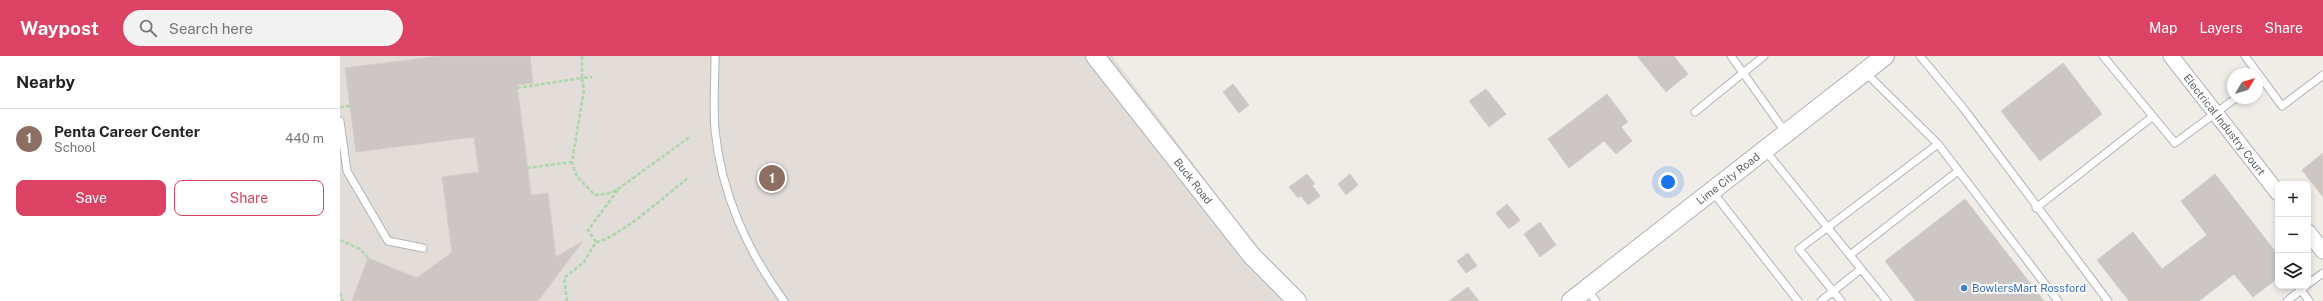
<!DOCTYPE html>
<meta charset="utf-8">
<style>
:root{--surface:#fff;--page:#f2f2f2;--text:#222;--muted:#767676;--line:#e0e0e0;--accent:#db4263}
body{margin:0;font-family:"Public Sans",sans-serif;background:var(--page);color:var(--text)}
.controls{position:absolute;right:12px;bottom:12px;display:grid;overflow:hidden;border-radius:8px;box-shadow:0 2px 6px #0003}
.controls button{width:36px;height:36px;display:grid;place-items:center;padding:0;border:0;border-bottom:1px solid var(--line);background:var(--surface);color:var(--text);font:20px sans-serif}
.compass{position:absolute;left:1887px;top:12px;width:36px;height:36px;border-radius:50%;background:var(--surface);box-shadow:0 2px 6px #0003;rotate:52deg}
.you{position:absolute;left:1328px;top:126px;width:14px;height:14px;margin:-10px;border:3px solid #fff;border-radius:50%;background:#1a73e8;box-shadow:0 0 0 6px #1a73e833}
.badge{display:grid;place-items:center;width:26px;height:26px;border-radius:50%;background:var(--accent);color:#fff;font-size:13px;font-weight:700}
.pin{position:absolute;translate:-50% -50%;border:2px solid #fff;box-shadow:0 1px 4px #0006}
.list{margin:0;padding:0;list-style:none}
h2{display:flex;justify-content:space-between;align-items:center;height:52px;margin:0;padding:0 16px;font-size:17px}
h2 small{font-size:13px;font-weight:400;color:var(--muted)}
.list li{display:grid;grid-template-columns:26px 1fr auto;gap:12px;align-items:center;box-sizing:border-box;height:60px;padding:0 16px;border-top:1px solid var(--line)}
.list b{display:block;font-size:15px;white-space:nowrap}
.list p{margin:0;font-size:13px;white-space:nowrap;color:var(--muted)}
.list em{font-size:13px;font-style:normal;color:var(--muted)}
.actions{display:flex;gap:8px;padding:12px 16px}
.actions a{flex:1;padding:9px 0;border:1px solid var(--accent);border-radius:8px;text-align:center;font-size:14px;color:var(--accent)}
.actions .main{background:var(--accent);color:#fff}
.icon{flex:none;width:22px;height:22px;fill:none;stroke:currentColor;stroke-width:2;stroke-linecap:round;stroke-linejoin:round}
.map{position:relative;flex:none;width:1983px;height:245px;overflow:hidden}
header{display:flex;align-items:center;gap:24px;box-sizing:border-box;height:56px;padding:0 20px;background:var(--accent);color:#fff}
header strong{font-size:19px}
nav{display:flex;gap:22px;margin-inline-start:auto;font-size:14px}
.search{width:280px;height:36px;background:var(--page);display:flex;align-items:center;gap:10px;box-sizing:border-box;padding:0 14px;border-radius:22px;color:var(--muted);font-size:15px}
main{display:flex}
aside{flex:1;background:var(--surface)}
.map>svg:first-child{display:block}
</style>
<header>
<strong>Waypost</strong>
<div class="search"><svg class="icon" aria-label="search" viewBox="0 0 24 24"><circle cx="10" cy="10" r="6"/><path d="M15 15l6 6"/></svg>Search here</div>
<nav><a>Map</a><a>Layers</a><a>Share</a></nav>
</header>
<main>
<aside>
<h2>Nearby<small></small></h2>
<ul class="list">
<li><span class="badge" style="background:#8d6e63">1</span><div><b>Penta Career Center</b><p>School</p></div><em>440 m</em></li>
</ul>
<div class="actions"><a class="main">Save</a><a>Share</a></div>
</aside>
<div class="map">
<svg width="1983" height="245" viewBox="0 0 1983 245">
<rect width="100%" height="100%" fill="#f0ece8"/>
<path fill="#e3ddd9" d="M 0,0 L 772,0 L 957,245 L 0,245 Z"/>
<path fill="#ccc7c4" stroke="#d4ccc7" d="M 101,0 L 190,0 L 193,27 L 177,29 L 191,139 L 208,137 L 216,201 L 243,185 L 198,245 L 12,245 L 28,202 L 77,222 L 112,196 L 102,121 L 139,116 L 134,81 L 16,96 L 5,12 Z
M 1297,0 L 1334,0 L 1348,18 L 1326,36 Z
M 1723,7 L 1762,58 L 1700,105 L 1661,55 Z
M 893,28 L 909,49 L 899,57 L 883,36 Z
M 1146,33 L 1166,58 L 1149,71 L 1129,45 Z
M 1267,38 L 1288,66 L 1281,71 L 1292,85 L 1276,98 L 1264,85 L 1229,112 L 1208,83 Z
M 1983,97 L 1983,141 L 1962,114 Z
M 967,118 L 975,128 L 972,129 L 980,140 L 968,149 L 961,140 L 958,142 L 949,131 Z
M 1010,118 L 1018,129 L 1006,139 L 998,128 Z
M 1875,118 L 1938,199 L 1938,222 L 1913,241 L 1894,218 L 1859,245 L 1789,245 L 1757,204 L 1793,176 L 1822,213 L 1867,179 L 1841,145 Z
M 1625,143 L 1704,245 L 1576,245 L 1545,205 Z
M 1167,148 L 1180,164 L 1169,173 L 1156,157 Z
M 1200,166 L 1216,189 L 1200,201 L 1184,178 Z
M 1128,197 L 1137,210 L 1126,217 L 1117,205 Z
M 1128,231 L 1139,245 L 1109,245 Z"/>
<g fill="none" stroke-linecap="round" stroke-linejoin="round">
<g stroke="#b0b4b6" stroke-width="9">
<path id="service" d="M 375,0 C 375,24 373,49 375,74 C 381,136 407,195 444,245
M 1391,0 L 1446,77
M 1580,0 L 1624,53 L 1768,245
M 1763,0 L 1835,87 L 1896,42
M 1905,0 L 1942,50 L 1983,19
M 1525,16 L 1598,88 L 1718,245
M 1355,56 L 1424,0
M 0,65 L 7,115 L 48,185 L 83,192
M 1425,94 L 1547,245
M 1372,135 L 1458,245
M 1696,152 L 1812,61
M 1510,199 L 1618,115
M 1968,228 L 1983,217
M 1247,234 L 1256,245
M 1961,234 L 1969,245
M 1481,245 L 1521,213
M 1501,245 L 1459,193 L 1598,88
M 1947,245 L 1966,230"/>
</g>
<g stroke="#b0b4b6" stroke-width="17">
<g id="minor">
<path id="s1" d="M 1831,0 L 1938,137"/>
<path d="M 1968,176 L 1983,195"/>
</g>
</g>
<g stroke="#b0b4b6" stroke-width="20">
<g id="tertiary">
<path id="s2" d="M 755,0 L 912,200 L 957,245"/>
<path id="s3" d="M 1231,245 L 1545,0"/>
</g>
</g>
<path stroke="#add6ab" stroke-width="2.5" stroke-dasharray="4 2" stroke-linecap="butt" d="M 242,0 L 242,22 L 252,21
M 177,32 L 242,22 L 244,34 L 232,106 L 237,121 L 255,139 L 271,137 L 278,133 L 351,80
M 0,51 L 10,50
M 187,112 L 232,106
M 0,184 L 20,193 L 28,202
M 256,186 L 248,174 L 278,134
M 0,237 L 3,245
M 227,245 L 224,222 L 244,206 L 256,186 C 276,184 330,136 349,121"/>
<use href="#service" stroke="#fff" stroke-width="7"/>
<use href="#minor" stroke="#fff" stroke-width="15"/>
<use href="#tertiary" stroke="#fff" stroke-width="18"/>
</g>
<circle fill="#3f7fe0" stroke="#fff" stroke-width="1.5" cx="1624" cy="232" r="4"/>
<g text-anchor="middle" dominant-baseline="central" stroke-width="4" stroke-linejoin="round" paint-order="stroke">
<g font-size="11" fill="#5f6567" stroke="#fff">
<text stroke="none"><textPath href="#s1" startOffset="87">Electrical Industry Court</textPath></text>
<text stroke="none"><textPath href="#s3" startOffset="199">Lime City Road</textPath></text>
<text stroke="none"><textPath href="#s2" startOffset="159">Buck Road</textPath></text>
</g>
<g font-size="11" fill="#366cbe" stroke="#fff" text-anchor="start">
<text x="1632" y="232">BowlersMart Rossford</text>
</g>
</g>
</svg>
<div class="controls">
<button>+</button>
<button>−</button>
<button><svg class="icon" aria-label="layers" viewBox="0 0 24 24"><path d="M12 4l9 5-9 5-9-5zM3 14l9 5 9-5"/></svg></button>
</div>
<svg class="compass" viewBox="-18 -18 36 36"><path d="M0-13l5 13h-10z" fill="#e53935"/><path d="M0 13l5-13h-10z" fill="#767676"/></svg>
<div class="you"></div>
<div class="pin badge" style="left:432px;top:122px;background:#8d6e63">1</div>
</div>
</main>
